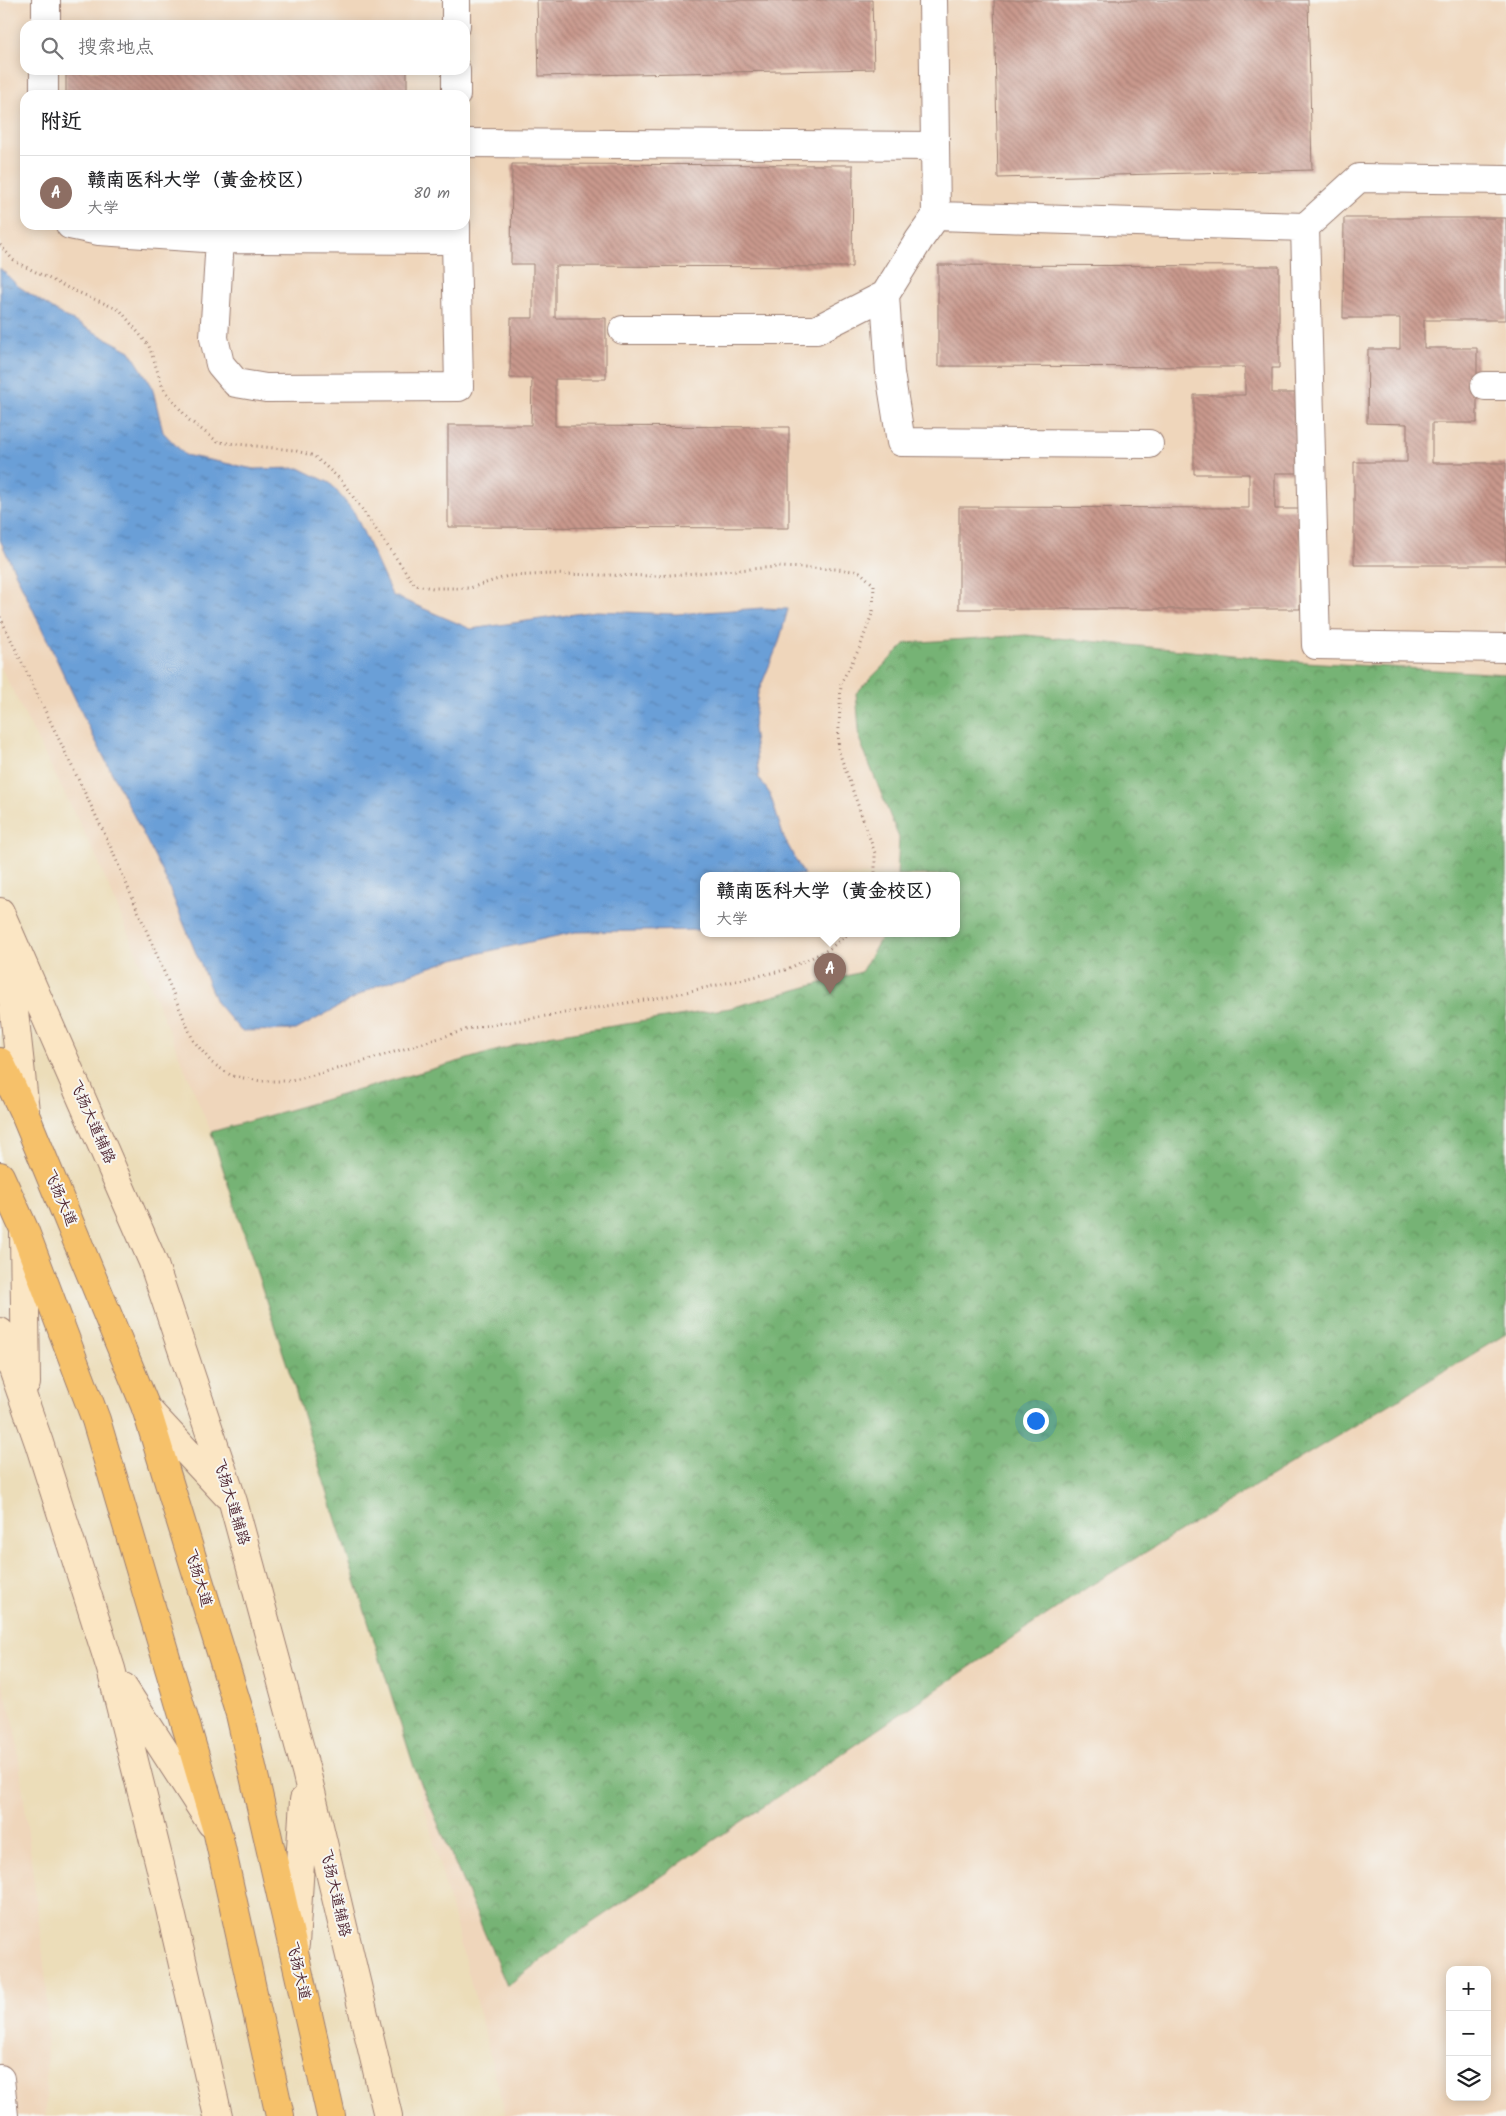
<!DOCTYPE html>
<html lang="zh">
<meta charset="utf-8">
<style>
:root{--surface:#fff;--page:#f2f2f2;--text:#202124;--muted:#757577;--line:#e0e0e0;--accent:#1f6fb2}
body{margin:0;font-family:Kalam,"LXGW WenKai TC",sans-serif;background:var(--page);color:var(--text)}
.controls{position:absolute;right:15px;bottom:15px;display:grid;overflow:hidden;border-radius:10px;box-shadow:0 2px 12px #0003}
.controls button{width:45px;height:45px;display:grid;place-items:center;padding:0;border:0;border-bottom:1px solid var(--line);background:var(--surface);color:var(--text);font:25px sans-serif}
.you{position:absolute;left:1035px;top:1420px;width:18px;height:18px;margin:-12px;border:4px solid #fff;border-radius:50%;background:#1a73e8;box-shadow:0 0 0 8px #1a73e833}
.badge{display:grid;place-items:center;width:32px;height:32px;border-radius:50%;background:var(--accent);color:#fff;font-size:16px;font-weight:700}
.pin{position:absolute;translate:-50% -41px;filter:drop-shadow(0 1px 2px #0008)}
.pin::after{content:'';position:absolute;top:26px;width:18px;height:15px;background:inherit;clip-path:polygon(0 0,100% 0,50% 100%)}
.popup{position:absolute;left:700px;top:872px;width:260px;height:65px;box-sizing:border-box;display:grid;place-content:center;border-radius:10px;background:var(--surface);filter:drop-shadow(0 1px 4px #0005);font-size:16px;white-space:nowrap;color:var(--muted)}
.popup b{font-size:19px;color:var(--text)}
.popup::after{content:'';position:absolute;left:50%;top:100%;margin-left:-10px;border:10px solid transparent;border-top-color:var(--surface)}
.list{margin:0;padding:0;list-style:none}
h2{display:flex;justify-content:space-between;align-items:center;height:65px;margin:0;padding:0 20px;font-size:21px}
h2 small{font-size:16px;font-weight:400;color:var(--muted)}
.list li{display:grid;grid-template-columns:32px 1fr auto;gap:15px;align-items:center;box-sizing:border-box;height:75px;padding:0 20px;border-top:1px solid var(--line)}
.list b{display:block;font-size:19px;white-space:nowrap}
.list p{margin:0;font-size:16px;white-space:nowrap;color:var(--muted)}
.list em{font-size:16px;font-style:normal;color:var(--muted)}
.icon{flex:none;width:28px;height:28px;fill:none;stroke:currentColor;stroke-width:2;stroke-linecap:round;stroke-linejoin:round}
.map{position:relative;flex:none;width:1506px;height:2116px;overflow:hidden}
.search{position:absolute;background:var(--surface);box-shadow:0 2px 12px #0003;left:20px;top:20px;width:450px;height:55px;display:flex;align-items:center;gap:12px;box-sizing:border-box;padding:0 18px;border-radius:15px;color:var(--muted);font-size:19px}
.panel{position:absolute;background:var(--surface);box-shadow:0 2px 12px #0003;left:20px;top:90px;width:450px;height:140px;border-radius:15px}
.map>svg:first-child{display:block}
</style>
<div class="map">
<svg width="1506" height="2116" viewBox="0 0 1506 2116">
<defs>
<pattern id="forest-crowns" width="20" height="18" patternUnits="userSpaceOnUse" patternTransform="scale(1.25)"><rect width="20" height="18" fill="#76b374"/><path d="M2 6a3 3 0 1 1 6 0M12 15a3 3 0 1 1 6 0" fill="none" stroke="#63915f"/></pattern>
<pattern id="water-ripples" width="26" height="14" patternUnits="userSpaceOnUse" patternTransform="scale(1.25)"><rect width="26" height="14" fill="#6a9fd7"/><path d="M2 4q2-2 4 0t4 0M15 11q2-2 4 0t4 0" fill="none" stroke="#5981af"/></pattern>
<pattern id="building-back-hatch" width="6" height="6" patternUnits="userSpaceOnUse" patternTransform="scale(1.25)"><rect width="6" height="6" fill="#c9998d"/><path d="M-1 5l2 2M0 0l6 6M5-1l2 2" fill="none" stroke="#a57c73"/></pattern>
</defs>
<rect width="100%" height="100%" fill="#f6f6f2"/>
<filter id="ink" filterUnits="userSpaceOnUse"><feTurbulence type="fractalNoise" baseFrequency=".02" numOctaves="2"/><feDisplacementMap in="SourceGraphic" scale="10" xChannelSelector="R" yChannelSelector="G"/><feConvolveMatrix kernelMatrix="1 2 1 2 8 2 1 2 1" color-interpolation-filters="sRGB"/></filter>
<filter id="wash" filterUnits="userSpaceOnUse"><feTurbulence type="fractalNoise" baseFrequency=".0096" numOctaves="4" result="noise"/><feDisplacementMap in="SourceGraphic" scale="20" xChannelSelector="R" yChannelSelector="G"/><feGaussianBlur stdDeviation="1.12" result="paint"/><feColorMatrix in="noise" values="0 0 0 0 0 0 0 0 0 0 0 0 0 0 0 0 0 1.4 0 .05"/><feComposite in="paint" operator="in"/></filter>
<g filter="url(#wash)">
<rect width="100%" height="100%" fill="#ecddb9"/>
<path fill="#efd6bb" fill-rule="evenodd" d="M 0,0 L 1506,0 L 1506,2116 L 506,2116 L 414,1767 L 291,1377 L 211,1132 L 96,856 L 0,666 ZM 25,25 L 465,25 L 465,70 L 25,70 ZM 25,95 L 465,95 L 465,225 L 25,225 ZM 704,875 L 956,875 L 956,933 L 704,933 ZM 1450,1970 L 1487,1970 L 1487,2097 L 1450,2097 Z
M 0,1675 L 15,1727 L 47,1988 L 46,2116 L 0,2116 Z"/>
<path fill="url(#forest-crowns)" stroke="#606950" d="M 1026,635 L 1305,662 L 1506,674 L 1506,1334 L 1088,1587 L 577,1933 L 507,1986 L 414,1767 L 291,1377 L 211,1132 L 548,1036 L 730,1008 L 861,972 L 884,933 L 956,933 L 956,875 L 897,875 L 899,838 L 860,741 L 856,693 L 906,643 Z"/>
<path fill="url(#water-ripples)" stroke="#5a5f81" d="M 0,268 L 18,286 L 62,315 L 130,351 L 152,386 L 163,432 L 185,455 L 254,469 L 299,468 L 330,483 L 354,512 L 392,595 L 471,629 L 596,611 L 676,614 L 762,608 L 788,609 L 779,642 L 758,693 L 753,728 L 759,778 L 770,794 L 784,838 L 804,875 L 704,875 L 704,930 L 575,932 L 454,959 L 376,986 L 296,1030 L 241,1031 L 216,1002 L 163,873 L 88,726 L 0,540 Z"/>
<g id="blocks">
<path fill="url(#building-back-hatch)" d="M 537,0 L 872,0 L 874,69 L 539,76 Z
M 994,0 L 1308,0 L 1312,170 L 998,178 Z
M 66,70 L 407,70 L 407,95 L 66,95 Z
M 512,164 L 853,165 L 852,267 L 555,266 L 555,318 L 606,318 L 606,379 L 555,379 L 555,426 L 789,427 L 789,528 L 448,527 L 448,425 L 531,425 L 532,378 L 510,378 L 511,318 L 533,318 L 533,264 L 511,264 Z
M 1344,218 L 1506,218 L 1506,320 L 1424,320 L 1424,348 L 1477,348 L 1477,423 L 1432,423 L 1432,463 L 1506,463 L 1506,565 L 1354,565 L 1354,462 L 1407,462 L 1407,424 L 1367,423 L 1368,349 L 1400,349 L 1400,318 L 1343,318 Z
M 938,265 L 1279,266 L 1279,368 L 1272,368 L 1272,393 L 1299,393 L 1299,473 L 1275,473 L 1275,509 L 1301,509 L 1300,609 L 959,609 L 959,507 L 1249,508 L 1249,474 L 1194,474 L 1194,395 L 1245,395 L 1245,367 L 938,366 Z"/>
</g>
</g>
<g filter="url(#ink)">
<use href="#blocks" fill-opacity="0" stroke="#9b7e72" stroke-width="1"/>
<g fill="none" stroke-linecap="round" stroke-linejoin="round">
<g stroke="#9b7e72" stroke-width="30">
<path id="street" d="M 933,0 L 936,216 L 1305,227 L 1316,645 L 1506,648
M 46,25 L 46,0
M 456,25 L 456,0
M 44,95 L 44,70
M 456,95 L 456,70
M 465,143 L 935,146
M 70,225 L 99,231 L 220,239 L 456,240 L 456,225
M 1305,227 L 1359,178 L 1506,180
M 220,239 L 214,338 L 220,364 L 236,383 L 266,388 L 459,387 L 456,240
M 885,295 L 890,373 L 901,442 L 1149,444
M 623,330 L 816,330 L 885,295 L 919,240 L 936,216
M 1485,386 L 1506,386
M 0,2079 L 4,2116"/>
</g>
<g stroke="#9b7e72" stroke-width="30">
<path id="secondary" d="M 0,912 L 153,1262 L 233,1502 L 306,1771 L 388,2116
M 7,947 L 25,1111
M 24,1233 L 26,1383
M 0,1332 L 39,1443 L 111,1669 L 160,1865 L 218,2116
M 146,1408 L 227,1495
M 123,1687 L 211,1823
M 295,1944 L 304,1800"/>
</g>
<g stroke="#9b7e72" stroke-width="30">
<path id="primary" d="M 0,1062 L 26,1117 L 146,1408 L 240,1714 L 331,2116
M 0,1176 L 24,1229 L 96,1420 L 218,1834 L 280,2116"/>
</g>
<path stroke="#9b7e72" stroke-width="3" stroke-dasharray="1 4" stroke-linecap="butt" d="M 0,245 L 14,261 L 68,288 L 120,310 L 149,346 L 163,388 L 189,420 L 218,442 L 293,450 L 314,456 L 342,481 L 415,585 L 433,588 L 470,588 L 508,576 L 553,574 L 657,576 L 777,567 L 838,569 L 860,572 L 874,585 L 873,611 L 860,647 L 841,683 L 838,749 L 875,853 L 875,875
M 0,617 L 109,843 L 193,1040 L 212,1063 L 232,1076 L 261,1081 L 291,1081 L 355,1064 L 472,1028 L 663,997 L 785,970 L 828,950 L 849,933"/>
<use href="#street" stroke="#fff" stroke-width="28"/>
<use href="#secondary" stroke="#fbe6c4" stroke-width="28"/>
<use href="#primary" stroke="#f6c16b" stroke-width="28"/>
</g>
</g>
<g text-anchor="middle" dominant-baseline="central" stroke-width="4" stroke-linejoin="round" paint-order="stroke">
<g font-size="15" fill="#4a1f2b" stroke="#f6f6f2">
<text transform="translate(92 1122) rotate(66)">飞扬大道辅路</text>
<text transform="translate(60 1198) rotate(67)">飞扬大道</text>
<text transform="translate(231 1502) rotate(73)">飞扬大道辅路</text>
<text transform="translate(198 1578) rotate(73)">飞扬大道</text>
<text transform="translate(335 1893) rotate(77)">飞扬大道辅路</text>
<text transform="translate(298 1971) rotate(77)">飞扬大道</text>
</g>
</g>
</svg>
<div class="controls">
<button>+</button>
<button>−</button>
<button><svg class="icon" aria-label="layers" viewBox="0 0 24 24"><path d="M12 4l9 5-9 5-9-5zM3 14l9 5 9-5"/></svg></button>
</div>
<div class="you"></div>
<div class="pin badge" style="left:830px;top:994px;background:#8d6e63">A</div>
<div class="popup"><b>赣南医科大学（黄金校区）</b>大学</div>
<div class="search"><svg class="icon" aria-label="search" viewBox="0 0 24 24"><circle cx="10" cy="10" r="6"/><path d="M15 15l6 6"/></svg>搜索地点</div>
<section class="panel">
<h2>附近<small></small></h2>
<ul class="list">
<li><span class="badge" style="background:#8d6e63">A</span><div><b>赣南医科大学（黄金校区）</b><p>大学</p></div><em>80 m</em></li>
</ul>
</section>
</div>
